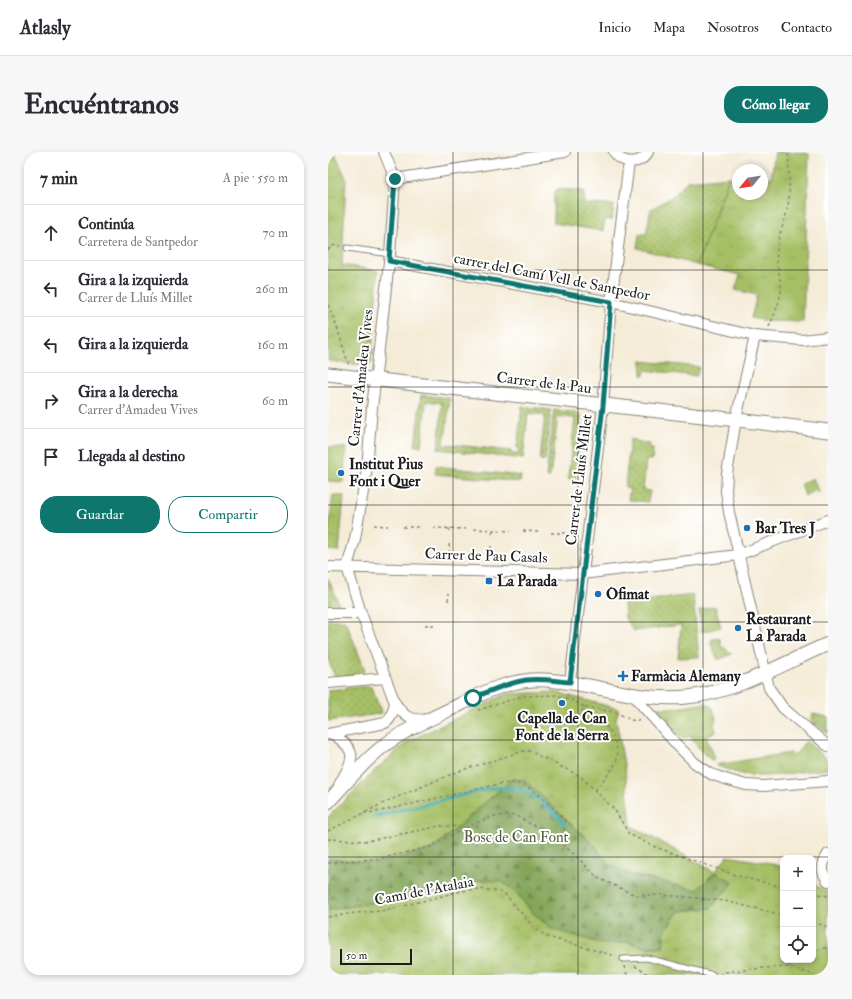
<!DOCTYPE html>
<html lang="es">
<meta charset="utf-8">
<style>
:root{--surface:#fff;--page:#f7f7f7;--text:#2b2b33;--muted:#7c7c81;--line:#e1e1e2;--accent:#0f766e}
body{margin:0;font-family:"IM FELL Double Pica",serif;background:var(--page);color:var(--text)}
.controls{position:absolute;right:12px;bottom:12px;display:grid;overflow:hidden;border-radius:8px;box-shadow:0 2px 6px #0003}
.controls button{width:36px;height:36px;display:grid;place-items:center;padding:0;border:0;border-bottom:1px solid var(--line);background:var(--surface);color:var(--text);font:20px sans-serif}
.compass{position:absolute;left:404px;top:12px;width:36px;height:36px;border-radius:50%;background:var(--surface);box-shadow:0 2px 6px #0003;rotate:240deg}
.scale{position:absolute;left:12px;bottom:10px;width:72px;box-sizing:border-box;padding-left:4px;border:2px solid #1c1c1c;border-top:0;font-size:11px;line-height:14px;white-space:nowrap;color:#1c1c1c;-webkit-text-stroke:3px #fff;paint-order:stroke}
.stop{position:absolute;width:12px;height:12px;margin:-9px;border:3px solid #0f766e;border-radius:50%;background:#fff}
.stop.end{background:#0f766e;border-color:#fff;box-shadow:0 1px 4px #0008}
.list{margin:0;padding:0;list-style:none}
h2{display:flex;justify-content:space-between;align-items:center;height:52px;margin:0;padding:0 16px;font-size:17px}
h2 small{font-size:13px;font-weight:400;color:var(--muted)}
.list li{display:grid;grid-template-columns:26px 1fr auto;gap:12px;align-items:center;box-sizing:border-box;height:56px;padding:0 16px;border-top:1px solid var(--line)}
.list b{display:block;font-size:15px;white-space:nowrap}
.list p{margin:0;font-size:13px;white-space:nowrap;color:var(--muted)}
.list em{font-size:13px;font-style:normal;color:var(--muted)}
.actions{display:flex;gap:8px;padding:12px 16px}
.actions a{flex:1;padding:9px 0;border:1px solid var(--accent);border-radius:16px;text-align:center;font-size:14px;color:var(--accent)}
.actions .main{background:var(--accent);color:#fff}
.icon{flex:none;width:22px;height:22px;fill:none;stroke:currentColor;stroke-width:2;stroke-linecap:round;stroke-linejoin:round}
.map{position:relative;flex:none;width:500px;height:823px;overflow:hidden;border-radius:16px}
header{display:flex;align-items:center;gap:24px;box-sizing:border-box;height:56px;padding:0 20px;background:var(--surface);border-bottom:1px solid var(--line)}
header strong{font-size:19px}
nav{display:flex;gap:22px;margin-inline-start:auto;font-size:14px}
.intro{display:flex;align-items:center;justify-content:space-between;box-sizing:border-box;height:96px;padding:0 24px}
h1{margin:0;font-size:28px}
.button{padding:10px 18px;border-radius:16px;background:var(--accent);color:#fff;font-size:14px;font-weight:700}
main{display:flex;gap:24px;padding:0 24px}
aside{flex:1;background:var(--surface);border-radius:16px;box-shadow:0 2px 6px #0003}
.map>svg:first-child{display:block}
</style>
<header>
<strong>Atlasly</strong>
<nav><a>Inicio</a><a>Mapa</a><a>Nosotros</a><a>Contacto</a></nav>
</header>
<div class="intro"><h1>Encuéntranos</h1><a class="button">Cómo llegar</a></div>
<main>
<aside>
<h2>7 min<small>A pie · 550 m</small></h2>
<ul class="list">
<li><svg class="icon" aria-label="ahead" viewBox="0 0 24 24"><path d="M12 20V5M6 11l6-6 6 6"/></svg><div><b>Continúa</b><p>Carretera de Santpedor</p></div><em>70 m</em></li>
<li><svg class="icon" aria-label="left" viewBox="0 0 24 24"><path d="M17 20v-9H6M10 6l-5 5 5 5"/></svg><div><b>Gira a la izquierda</b><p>Carrer de Lluís Millet</p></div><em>260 m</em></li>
<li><svg class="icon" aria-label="left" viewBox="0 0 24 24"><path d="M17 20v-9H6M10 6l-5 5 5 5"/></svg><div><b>Gira a la izquierda</b></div><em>160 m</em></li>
<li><svg class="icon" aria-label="right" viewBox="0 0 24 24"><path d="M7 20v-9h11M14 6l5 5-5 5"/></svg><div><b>Gira a la derecha</b><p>Carrer d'Amadeu Vives</p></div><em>60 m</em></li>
<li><svg class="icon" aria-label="arrive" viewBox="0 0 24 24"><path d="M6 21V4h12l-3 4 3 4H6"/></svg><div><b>Llegada al destino</b></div></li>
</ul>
<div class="actions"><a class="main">Guardar</a><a>Compartir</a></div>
</aside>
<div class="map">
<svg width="500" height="823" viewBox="0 0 500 823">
<defs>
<pattern id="grass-tufts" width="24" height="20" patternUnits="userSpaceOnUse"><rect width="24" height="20" fill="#a6bf65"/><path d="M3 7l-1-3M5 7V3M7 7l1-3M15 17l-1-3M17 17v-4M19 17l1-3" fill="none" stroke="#8ea457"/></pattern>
<pattern id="forest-firs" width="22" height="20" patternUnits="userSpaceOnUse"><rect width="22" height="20" fill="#84a65a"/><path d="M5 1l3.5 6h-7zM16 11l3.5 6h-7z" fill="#6b864a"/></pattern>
<pattern id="garden-dots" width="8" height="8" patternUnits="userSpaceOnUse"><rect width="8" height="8" fill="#a6bf65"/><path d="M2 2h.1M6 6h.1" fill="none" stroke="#8ea457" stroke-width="1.8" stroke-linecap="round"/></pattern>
</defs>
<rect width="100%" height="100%" fill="#fff"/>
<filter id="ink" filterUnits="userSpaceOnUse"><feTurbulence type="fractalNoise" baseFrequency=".025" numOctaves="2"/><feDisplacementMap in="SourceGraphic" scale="8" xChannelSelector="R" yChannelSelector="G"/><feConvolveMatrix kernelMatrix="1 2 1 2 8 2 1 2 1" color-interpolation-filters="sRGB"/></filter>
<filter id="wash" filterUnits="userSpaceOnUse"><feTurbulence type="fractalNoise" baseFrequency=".012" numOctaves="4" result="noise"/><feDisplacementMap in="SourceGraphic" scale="16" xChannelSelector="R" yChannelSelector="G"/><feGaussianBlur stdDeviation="0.9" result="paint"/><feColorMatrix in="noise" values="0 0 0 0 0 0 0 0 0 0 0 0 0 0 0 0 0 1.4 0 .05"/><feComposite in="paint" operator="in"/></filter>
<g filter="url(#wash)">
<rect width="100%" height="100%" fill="#f5ecd8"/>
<path fill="url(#grass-tufts)" stroke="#616e40" d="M 0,0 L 6,0 L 18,26 L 14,113 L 50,119 L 43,212 L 27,212 L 0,209 Z
M 447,0 L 468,0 L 481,2 L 475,170 L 438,169 L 423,166 L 429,143 L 407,138 L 412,123 L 369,113 L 401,25 L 410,25 L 410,42 L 434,42 L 434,26 L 443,26 Z
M 5,343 L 16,344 L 11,399 L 0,398 L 0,383 Z
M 227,540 L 291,557 L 288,567 L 297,618 L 303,674 L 387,720 L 399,704 L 442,711 L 455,715 L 455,808 L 485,808 L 485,730 L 488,734 L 500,740 L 500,823 L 0,823 L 0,758 L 85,744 L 151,728 L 173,729 L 188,740 L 204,760 L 224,777 L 276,792 L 301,790 L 321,796 L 335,794 L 337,778 L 351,759 L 383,756 L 405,730 L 387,720 L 369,738 L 303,723 L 280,712 L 268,695 L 196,628 L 184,627 L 105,697 L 48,711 L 0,707 L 0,665 L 43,622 L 79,590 L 178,542 Z
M 378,551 L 384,555 L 388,566 L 386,572 L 388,580 L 378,584 L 387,606 L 384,609 L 367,592 L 362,584 L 354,587 L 328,556 L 350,556 Z
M 477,590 L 479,590 L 500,608 L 500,617 C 494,619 486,618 479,619 C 444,624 422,629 388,613 L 462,601 L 468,602 Z"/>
<path fill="url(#forest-firs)" stroke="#50613b" d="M 184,627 L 196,628 L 268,695 L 280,712 L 303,723 L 369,738 L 387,720 L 405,730 L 383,756 L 351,759 L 337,778 L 335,794 L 321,796 L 301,790 L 276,792 L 224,777 L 204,760 L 188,740 L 173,729 L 151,728 L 85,744 L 0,758 L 0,707 L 48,711 L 105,697 Z"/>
<path fill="url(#garden-dots)" stroke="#616e40" d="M 401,25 L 369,113 L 309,96 L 311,82 L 318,82 L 323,57 C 337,50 350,42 359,29 Z
M 229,37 L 256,39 L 256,52 L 286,53 L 284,68 L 277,67 L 275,79 L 226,71 L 226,42 Z
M 313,209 L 371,215 L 369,224 L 317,218 L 316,224 L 314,223 Z
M 93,243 L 122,246 L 117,286 L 116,288 L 115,293 L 118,294 L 120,292 L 183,299 L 185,302 L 191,302 L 191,298 L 189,296 L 194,254 L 223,258 L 217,309 L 212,308 L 217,263 L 200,261 L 195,307 L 110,297 L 114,251 L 98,249 L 93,294 L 87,294 Z
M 226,258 L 250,261 L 253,263 L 247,328 L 240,327 L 247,266 L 230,265 L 222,325 L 218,325 Z
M 302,287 L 308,288 L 309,290 L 322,292 L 321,296 L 325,297 L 324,308 L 318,308 L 315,338 L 322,339 L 320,350 L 300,348 L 302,337 L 297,336 Z
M 108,314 L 193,324 L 192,330 L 107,322 Z
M 485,326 L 491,341 L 489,338 L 477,344 L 473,332 Z
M 0,426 L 11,452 L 5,456 L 0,456 L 0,449 L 2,448 L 0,441 Z
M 365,443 L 371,505 L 350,506 L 353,473 L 306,479 L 297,466 L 296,451 Z
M 387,454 L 393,475 L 374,480 L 371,458 Z
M 0,468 L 16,468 L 18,470 L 37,518 L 33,523 L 8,525 L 7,525 L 0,507 Z
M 390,485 L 390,487 L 392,487 L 393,494 L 402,500 L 404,502 L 390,508 L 382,490 L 384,489 L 384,487 Z
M 41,534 L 43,535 L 53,559 L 52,562 L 0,569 L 0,538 Z
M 485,562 L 500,565 L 500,582 L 483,568 Z"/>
<path fill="#a6bf65" stroke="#616e40" d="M 1,295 L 18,296 L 15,330 L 0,329 Z"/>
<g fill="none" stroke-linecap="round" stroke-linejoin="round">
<path stroke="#3daeb6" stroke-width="3" d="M 44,665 L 165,636 C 170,636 176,635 181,635 C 204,637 222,656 237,672"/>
</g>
</g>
<g filter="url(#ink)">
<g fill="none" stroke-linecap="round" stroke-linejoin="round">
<g stroke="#88847a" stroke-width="7">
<path id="service" d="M 19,96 L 62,102
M 295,807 L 319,806 L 385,823"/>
</g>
<g stroke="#88847a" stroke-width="12">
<path id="minor" d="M 56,0 L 67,27 L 62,102 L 44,256 L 39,316 L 27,387 L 19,415 L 33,461 L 67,551 C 78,567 81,567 100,568
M 286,0 C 294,12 312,14 320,0
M 67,27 L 237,0
M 61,109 L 283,150 L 427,184 L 474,188 L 500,185
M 427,184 L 408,267 L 399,322 L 398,339 L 401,360 L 441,536 L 455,556 L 500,594
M 0,415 L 254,422 L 410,403 L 500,368
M 0,461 L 33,461
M 242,530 L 275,254 L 283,150 L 301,10
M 0,531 L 57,526
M 305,543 L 349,593 L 367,611 L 383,622 L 397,627 L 418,633 L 435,634 L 500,629
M 0,582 L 57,571 C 64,567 65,558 67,551
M 5,582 C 32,601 25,607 11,633
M 500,702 C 494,712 492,719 500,729"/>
</g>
<g stroke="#88847a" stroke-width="15">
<path id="tertiary" d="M 0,222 C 167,242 334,258 500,279
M 0,650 C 17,632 33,612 53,596 C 74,579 102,567 127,555 C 141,548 156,540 171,535 C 186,530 203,527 218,528 C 266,531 311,550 359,545 C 409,540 455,511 500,492"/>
</g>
<path stroke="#88847a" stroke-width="1.5" stroke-dasharray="3 3" stroke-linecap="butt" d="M 0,98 C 4,93 6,93 12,94
M 0,153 L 8,172 L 21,214
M 441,175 C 446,163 452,151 453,137 C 453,123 447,111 449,97 C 450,84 456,72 459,59 C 463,39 461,19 460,0
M 46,373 L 60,374
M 75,375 L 92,375
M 105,376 L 140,377
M 121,376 L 121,380
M 146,377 L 183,379
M 195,379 L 212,380
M 223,381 L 240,381
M 164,382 L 165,377
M 121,392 L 122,408
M 163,409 L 163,393
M 120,449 L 121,442
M 97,473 L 109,473
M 150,557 L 151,558 L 194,544 L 228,543 L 244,548 L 257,555
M 267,638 L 284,618 L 290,605 L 288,592 L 283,580 L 276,572 L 259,570 L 252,561 L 257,555 L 260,555 L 290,561 L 303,568 L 309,569 L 312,566
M 36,661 L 48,660 L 167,633 C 176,631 186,630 195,633 C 210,639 227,658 238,670
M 0,679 L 60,649 L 131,619 L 199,598 L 252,624 L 286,657 L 301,682 L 327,695 L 413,725 L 455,735
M 0,687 L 39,689 L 112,674 L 137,675
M 0,711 L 54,706 L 102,695 L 139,675 L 165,664 L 186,663 L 220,681 L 246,702 L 270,726 L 307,743 L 336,743 L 397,749 L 455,763
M 485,741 L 500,744
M 0,765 L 27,761 L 53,759 L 79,753 L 133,739 L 151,737 L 169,739 L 177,742 L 207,777 L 220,785 L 288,804
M 485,770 L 500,775
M 485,801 L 494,796 L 500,796
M 297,814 L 299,823
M 307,814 L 321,823
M 461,815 L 463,810 L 468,808
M 392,823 L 397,820 L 436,816 L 461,815 L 486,823"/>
<use href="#service" stroke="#fff" stroke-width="5"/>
<use href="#minor" stroke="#fff" stroke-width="10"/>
<use href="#tertiary" stroke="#fff" stroke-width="13"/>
</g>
</g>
<g fill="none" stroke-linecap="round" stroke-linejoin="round" filter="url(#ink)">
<path stroke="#0f766e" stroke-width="5" d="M 67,27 L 61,109 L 283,150 L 275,254 L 242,530 C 228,529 213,526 198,528 C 179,531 162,539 145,546"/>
</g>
<path fill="none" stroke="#1c1c1c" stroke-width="1" stroke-opacity="0.55" d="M 125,0 L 125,823M 250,0 L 250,823M 375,0 L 375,823M 0,118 L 500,118M 0,235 L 500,235M 0,353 L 500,353M 0,470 L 500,470M 0,588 L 500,588M 0,705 L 500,705"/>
<g fill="#1f6fb2" stroke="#fff" stroke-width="1.5">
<circle cx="13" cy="321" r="4"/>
<circle cx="419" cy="376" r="4"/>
<rect x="157" y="425" width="8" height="8" rx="2"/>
<circle cx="270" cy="442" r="4"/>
<circle cx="410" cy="476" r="4"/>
<path d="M293 518h4v4h4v4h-4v4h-4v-4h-4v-4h4z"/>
<circle cx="234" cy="551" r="4"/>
</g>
<g text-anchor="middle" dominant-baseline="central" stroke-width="4" stroke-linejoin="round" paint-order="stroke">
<g font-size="15" fill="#1c1c1c" stroke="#fff">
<text transform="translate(224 125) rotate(11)">carrer del Camí Vell de Santpedor</text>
<text transform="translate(33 226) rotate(-84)">Carrer d'Amadeu Vives</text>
<text transform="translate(216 231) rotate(7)">Carrer de la Pau</text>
<text transform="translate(251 328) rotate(-83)">Carrer de Lluís Millet</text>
<text transform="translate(158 404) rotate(2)">Carrer de Pau Casals</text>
<text transform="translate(96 739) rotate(-11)">Camí de l'Atalaia</text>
</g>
<g font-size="15" font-weight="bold" fill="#1c1c1c" stroke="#fff" text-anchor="start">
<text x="21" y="312">Institut Pius<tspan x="21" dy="17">Font i Quer</tspan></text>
<text x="427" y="376">Bar Tres J</text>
<text x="169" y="429">La Parada</text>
<text x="278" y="442">Ofimat</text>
<text x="418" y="467">Restaurant<tspan x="418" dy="17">La Parada</tspan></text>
<text x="303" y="524">Farmàcia Alemany</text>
<text x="234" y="566" text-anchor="middle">Capella de Can<tspan x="234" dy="17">Font de la Serra</tspan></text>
</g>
<g font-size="15" fill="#535d39" stroke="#fff">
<text x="188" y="685">Bosc de Can Font</text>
</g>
</g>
</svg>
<div class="controls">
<button>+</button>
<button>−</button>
<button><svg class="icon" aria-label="locate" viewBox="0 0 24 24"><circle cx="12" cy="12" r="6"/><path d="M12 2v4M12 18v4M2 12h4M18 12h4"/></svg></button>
</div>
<svg class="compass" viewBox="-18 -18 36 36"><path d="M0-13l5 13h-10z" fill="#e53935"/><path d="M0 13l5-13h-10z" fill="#7c7c81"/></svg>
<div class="scale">50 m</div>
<div class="stop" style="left:145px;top:546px"></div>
<div class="stop end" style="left:67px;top:27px"></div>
</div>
</main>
